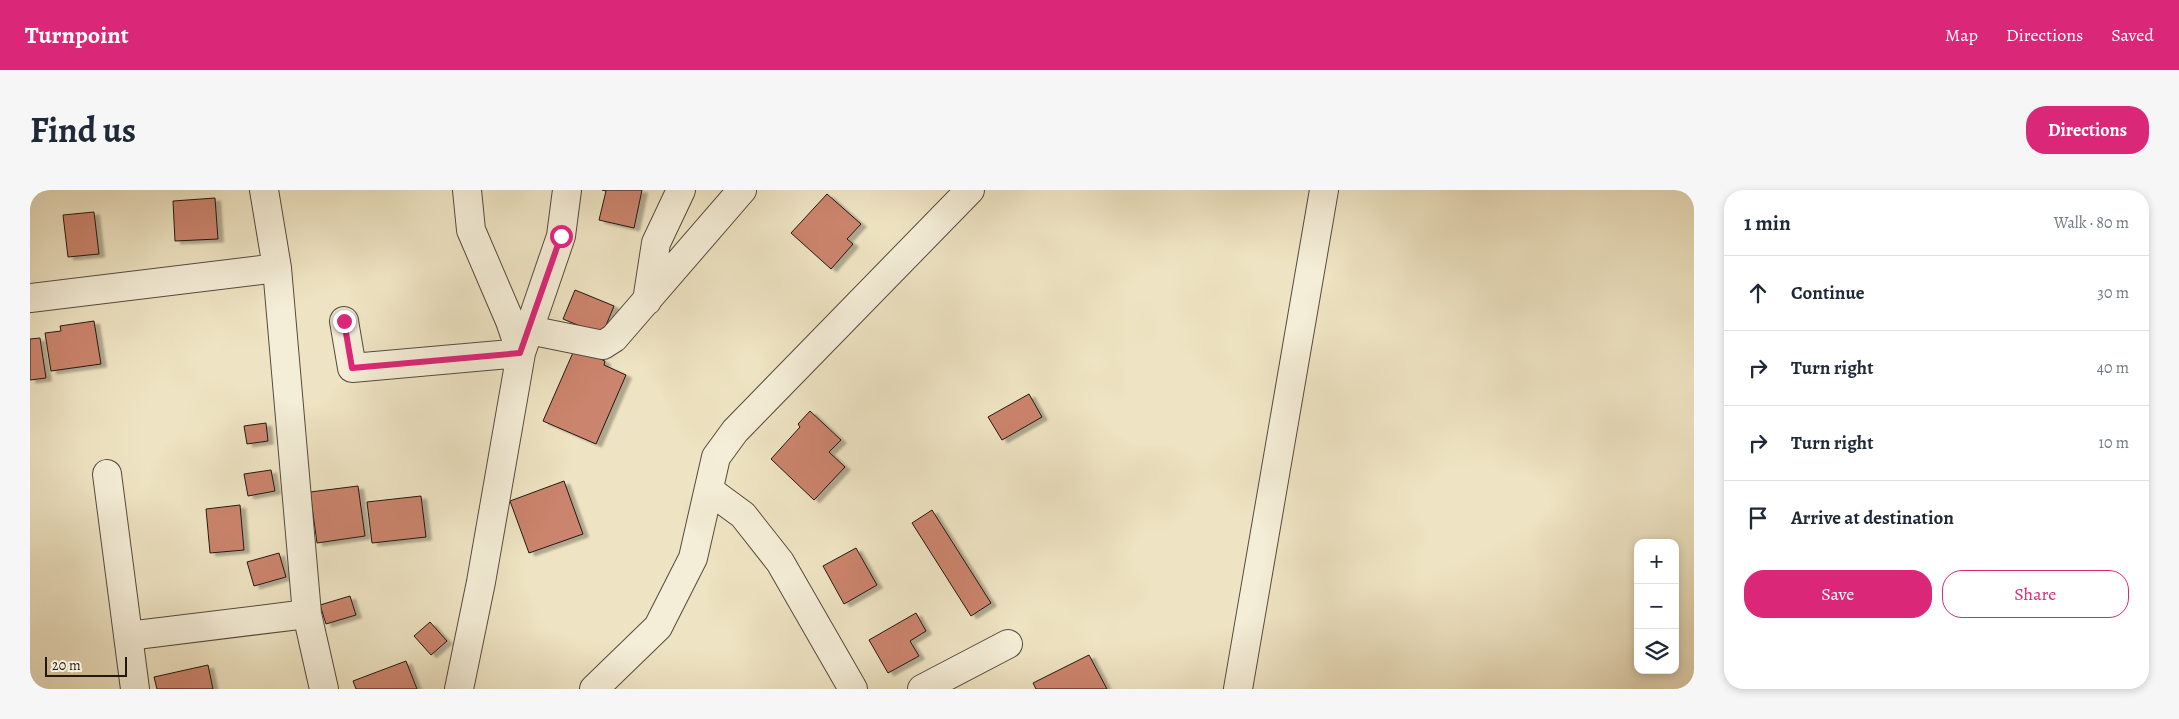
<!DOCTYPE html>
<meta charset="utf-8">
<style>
:root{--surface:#fff;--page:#f6f6f7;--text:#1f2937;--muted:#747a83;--line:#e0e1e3;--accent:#db2777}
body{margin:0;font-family:Alegreya,serif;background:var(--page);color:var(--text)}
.controls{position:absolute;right:15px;bottom:15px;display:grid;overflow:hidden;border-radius:10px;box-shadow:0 2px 8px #0003}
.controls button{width:45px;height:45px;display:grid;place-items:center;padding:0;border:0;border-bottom:1px solid var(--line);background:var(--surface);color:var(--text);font:25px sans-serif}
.scale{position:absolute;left:15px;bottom:12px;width:82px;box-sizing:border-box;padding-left:5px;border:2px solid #231712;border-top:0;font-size:14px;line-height:18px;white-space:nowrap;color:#231712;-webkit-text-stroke:4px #f4edd7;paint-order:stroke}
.stop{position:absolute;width:15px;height:15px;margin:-11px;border:4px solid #db2777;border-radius:50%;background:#fff}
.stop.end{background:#db2777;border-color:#fff;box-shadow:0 1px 5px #0008}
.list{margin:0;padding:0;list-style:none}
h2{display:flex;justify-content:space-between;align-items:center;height:65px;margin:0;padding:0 20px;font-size:21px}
h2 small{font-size:16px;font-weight:400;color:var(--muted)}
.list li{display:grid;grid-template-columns:32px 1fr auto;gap:15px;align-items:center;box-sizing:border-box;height:75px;padding:0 20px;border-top:1px solid var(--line)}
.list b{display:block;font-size:19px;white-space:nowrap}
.list em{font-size:16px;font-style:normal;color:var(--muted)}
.actions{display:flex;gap:10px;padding:15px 20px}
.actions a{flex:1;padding:11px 0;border:1px solid var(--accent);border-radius:20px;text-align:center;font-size:18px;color:var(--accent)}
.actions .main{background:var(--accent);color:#fff}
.icon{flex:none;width:28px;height:28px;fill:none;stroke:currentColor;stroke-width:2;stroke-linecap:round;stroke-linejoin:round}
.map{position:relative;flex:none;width:1664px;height:499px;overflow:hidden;border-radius:20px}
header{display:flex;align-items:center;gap:30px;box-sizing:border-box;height:70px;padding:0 25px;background:var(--accent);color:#fff}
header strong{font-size:24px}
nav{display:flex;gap:28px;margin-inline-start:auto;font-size:18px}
.intro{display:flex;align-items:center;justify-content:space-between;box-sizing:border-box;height:120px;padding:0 30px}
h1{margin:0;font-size:35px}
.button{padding:12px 22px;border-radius:20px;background:var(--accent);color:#fff;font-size:18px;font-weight:700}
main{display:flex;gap:30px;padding:0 30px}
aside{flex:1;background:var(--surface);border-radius:20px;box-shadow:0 2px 8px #0003}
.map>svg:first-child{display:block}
</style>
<header>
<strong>Turnpoint</strong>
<nav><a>Map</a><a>Directions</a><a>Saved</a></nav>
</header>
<div class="intro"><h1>Find us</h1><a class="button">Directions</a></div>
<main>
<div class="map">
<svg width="1664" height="499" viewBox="0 0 1664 499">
<defs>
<filter id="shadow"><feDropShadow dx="5.5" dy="3" stdDeviation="1" flood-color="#0004"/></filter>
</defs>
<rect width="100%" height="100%" fill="#eee3c2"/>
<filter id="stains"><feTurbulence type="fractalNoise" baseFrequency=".004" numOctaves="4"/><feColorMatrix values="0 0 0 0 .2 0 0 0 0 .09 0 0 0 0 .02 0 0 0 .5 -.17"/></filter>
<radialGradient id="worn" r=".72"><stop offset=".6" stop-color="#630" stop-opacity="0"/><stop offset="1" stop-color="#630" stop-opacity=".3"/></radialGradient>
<path fill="#cb846d" stroke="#231712" filter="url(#shadow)" d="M 572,0 L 612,0 L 604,38 L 569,30 L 576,1 Z
M 797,4 L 831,34 L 817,49 L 823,54 L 801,79 L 761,43 Z
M 185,8 L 188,49 L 145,51 L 143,11 Z
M 64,22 L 69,64 L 38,67 L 33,25 Z
M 545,100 L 584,116 L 572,145 L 533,129 Z
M 64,131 L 71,174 L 21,181 L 15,143 L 31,141 L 30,136 Z
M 10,148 L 16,188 L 0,190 L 0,149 Z
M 545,158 L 575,171 L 574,175 L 596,185 L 566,254 L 513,231 Z
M 999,204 L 1012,227 L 972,250 L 958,227 Z
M 780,221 L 811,250 L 799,262 L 815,277 L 784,310 L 741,269 L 770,237 L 768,234 Z
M 236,233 L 238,251 L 217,254 L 214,236 Z
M 241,280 L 245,301 L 218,306 L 214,284 Z
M 534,291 L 553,344 L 499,363 L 480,311 Z
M 328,296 L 335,346 L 287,353 L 280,302 Z
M 391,306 L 396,347 L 342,353 L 337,312 Z
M 210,315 L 214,360 L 180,363 L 176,319 Z
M 902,320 L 961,413 L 941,426 L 882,333 Z
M 826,358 L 847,395 L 814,414 L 793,376 Z
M 249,363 L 256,387 L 224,396 L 217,372 Z
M 320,406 L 326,425 L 296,434 L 290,415 Z
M 886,423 L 896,441 L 880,451 L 889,466 L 858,483 L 839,450 Z
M 400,432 L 417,451 L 401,465 L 384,446 Z
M 1059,465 L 1077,499 L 1006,499 L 1003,493 Z
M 376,471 L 387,499 L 326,499 L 323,491 Z
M 178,475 L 183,499 L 127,499 L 124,487 Z"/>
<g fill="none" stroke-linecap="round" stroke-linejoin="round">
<g stroke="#564a3e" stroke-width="30">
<path id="minor" d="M 234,0 L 247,78 L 277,424 L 294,499
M 0,108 L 247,78
M 617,111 L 626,53 L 651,0
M 314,131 L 322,178 L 491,163 L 480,131 L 441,40 L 437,0
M 499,140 L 573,155 L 584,148 L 712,0
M 77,284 L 105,499
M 679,300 L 713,325 L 750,372 L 823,499
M 98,446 L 277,424
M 429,499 L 451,392 L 491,163 L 531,46 L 537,0
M 564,499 L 628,437 L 663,368 L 686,267 L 705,241 L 940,0
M 892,499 L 978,454
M 1208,499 L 1294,0"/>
</g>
<use href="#minor" stroke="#f4edd7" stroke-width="28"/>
</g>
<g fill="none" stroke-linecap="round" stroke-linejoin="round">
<path stroke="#db2777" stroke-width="6" d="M 314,131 L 322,178 L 490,163 L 531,46"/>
</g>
<rect width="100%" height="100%" filter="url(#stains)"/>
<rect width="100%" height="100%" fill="url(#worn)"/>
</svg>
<div class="controls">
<button>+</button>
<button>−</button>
<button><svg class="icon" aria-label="layers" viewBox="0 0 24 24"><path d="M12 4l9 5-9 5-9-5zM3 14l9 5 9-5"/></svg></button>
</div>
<div class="scale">20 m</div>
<div class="stop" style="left:531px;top:46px"></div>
<div class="stop end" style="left:314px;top:131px"></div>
</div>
<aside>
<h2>1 min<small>Walk · 80 m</small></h2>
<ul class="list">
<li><svg class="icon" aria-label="ahead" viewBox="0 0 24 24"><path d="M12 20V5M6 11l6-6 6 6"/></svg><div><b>Continue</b></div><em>30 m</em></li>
<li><svg class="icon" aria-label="right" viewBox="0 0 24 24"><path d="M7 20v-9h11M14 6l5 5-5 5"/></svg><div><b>Turn right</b></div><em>40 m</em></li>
<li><svg class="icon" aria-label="right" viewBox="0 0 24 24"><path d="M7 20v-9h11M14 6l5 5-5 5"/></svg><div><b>Turn right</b></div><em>10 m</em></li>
<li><svg class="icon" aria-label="arrive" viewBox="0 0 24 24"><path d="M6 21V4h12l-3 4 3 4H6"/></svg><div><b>Arrive at destination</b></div></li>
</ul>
<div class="actions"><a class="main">Save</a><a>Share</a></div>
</aside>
</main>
